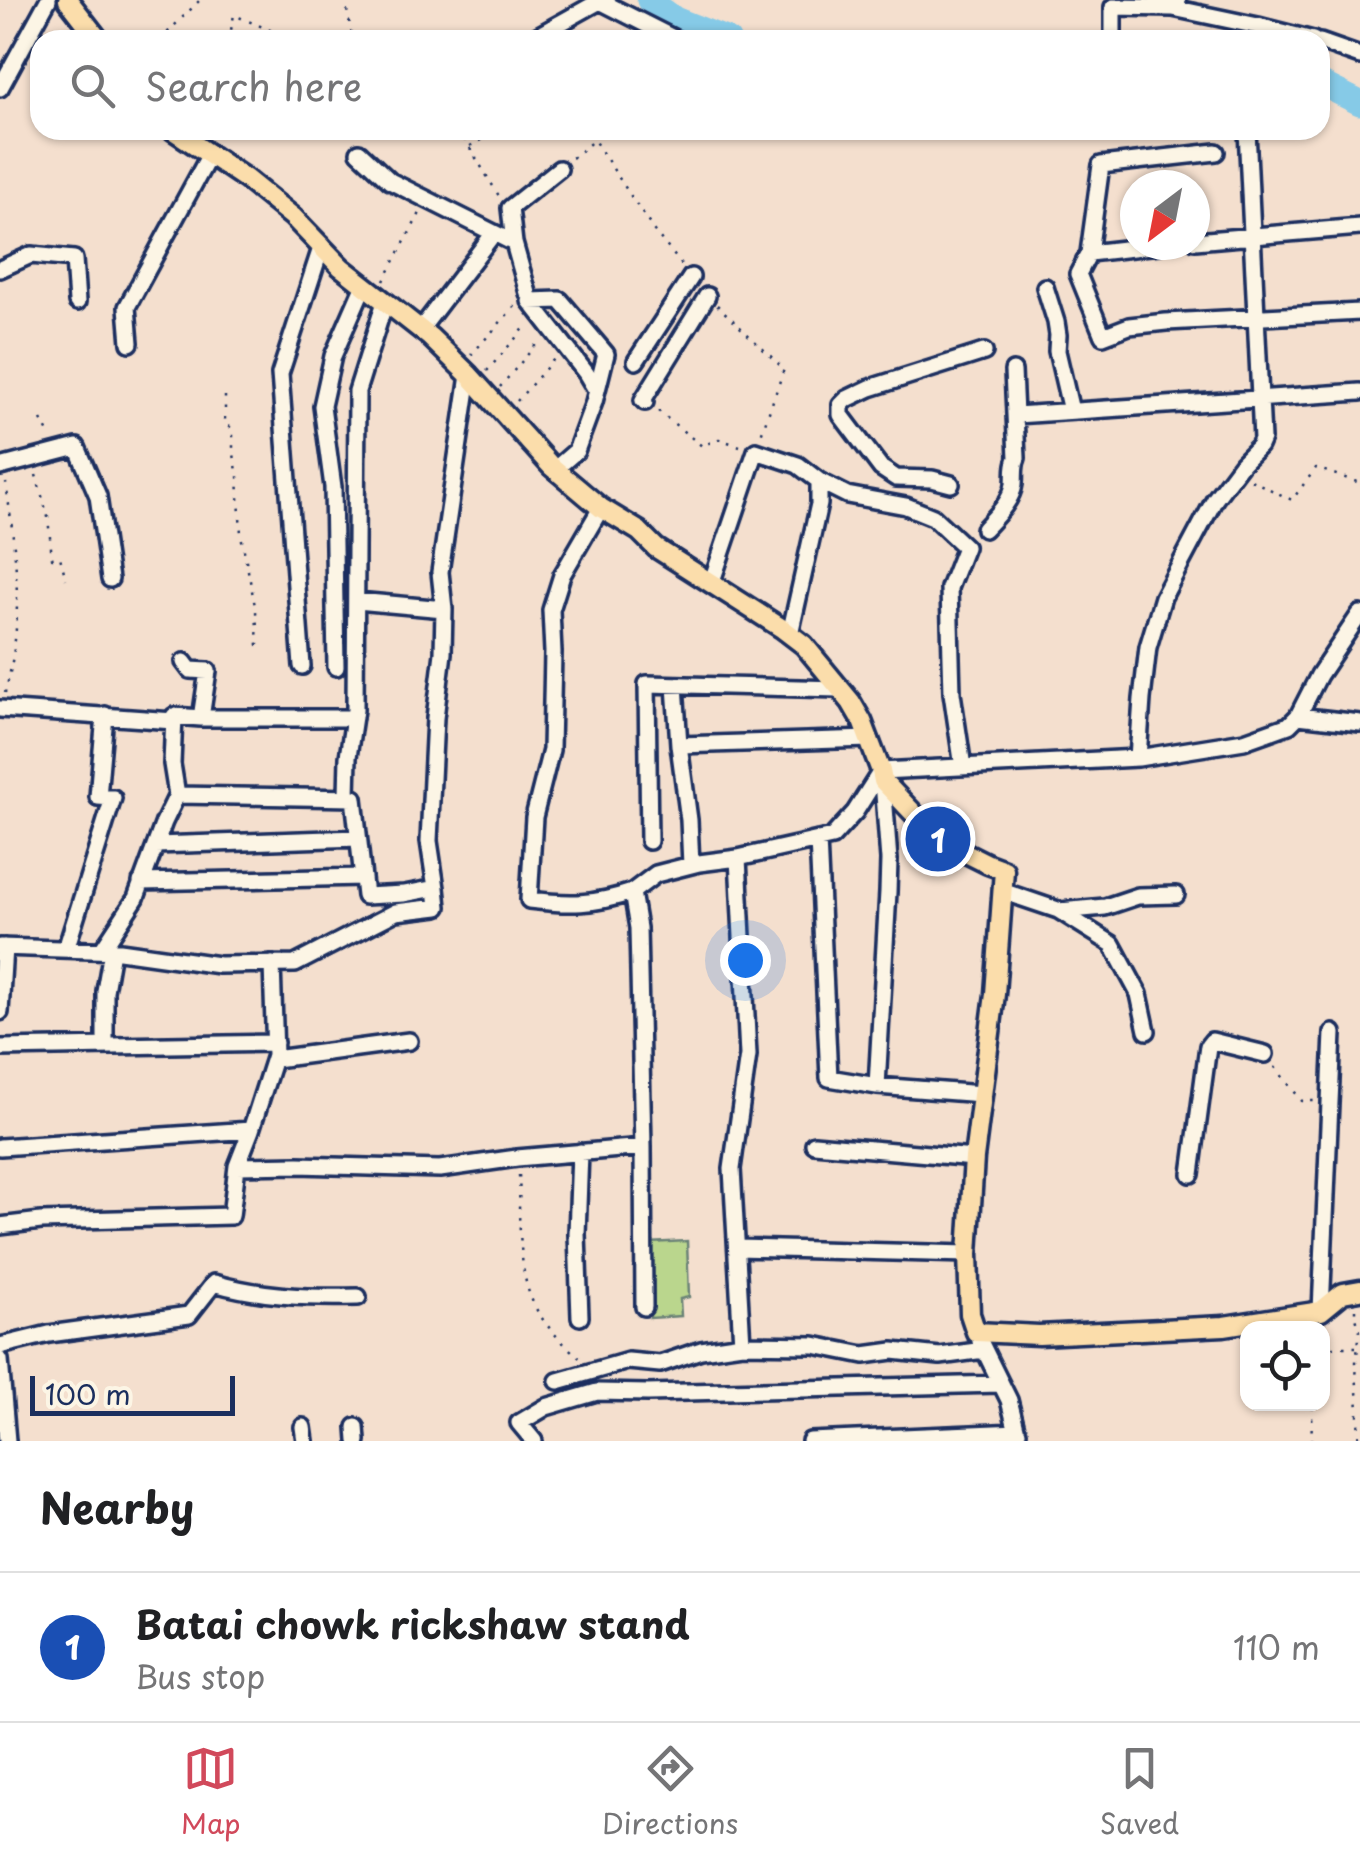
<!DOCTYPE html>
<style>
:root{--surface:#fff;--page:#f6f6f6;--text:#202124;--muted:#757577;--line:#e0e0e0;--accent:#d1495b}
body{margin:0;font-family:"Playpen Sans",sans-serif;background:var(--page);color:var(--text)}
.controls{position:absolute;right:30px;bottom:30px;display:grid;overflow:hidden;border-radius:20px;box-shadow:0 2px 8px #0004}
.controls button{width:90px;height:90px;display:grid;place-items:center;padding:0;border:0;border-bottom:2px solid var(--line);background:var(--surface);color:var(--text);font:50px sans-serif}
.compass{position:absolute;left:1120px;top:170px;width:90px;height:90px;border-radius:50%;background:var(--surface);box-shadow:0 2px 8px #0004;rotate:212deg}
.scale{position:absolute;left:30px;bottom:25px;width:205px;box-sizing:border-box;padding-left:10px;border:5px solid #1b2f5e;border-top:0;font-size:28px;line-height:35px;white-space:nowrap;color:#1b2f5e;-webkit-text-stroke:8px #fcf5e5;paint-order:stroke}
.you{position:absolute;left:745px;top:960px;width:35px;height:35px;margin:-25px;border:8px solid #fff;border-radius:50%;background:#1a73e8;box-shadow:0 0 0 15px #1a73e833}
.badge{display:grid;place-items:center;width:65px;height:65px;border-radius:50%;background:var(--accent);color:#fff;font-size:32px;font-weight:700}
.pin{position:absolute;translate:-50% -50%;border:5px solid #fff;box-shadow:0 2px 10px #0006}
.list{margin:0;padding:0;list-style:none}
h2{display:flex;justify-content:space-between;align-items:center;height:130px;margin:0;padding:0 40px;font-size:42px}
h2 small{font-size:32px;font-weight:400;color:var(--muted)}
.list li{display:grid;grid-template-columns:65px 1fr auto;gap:30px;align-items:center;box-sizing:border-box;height:150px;padding:0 40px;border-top:2px solid var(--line)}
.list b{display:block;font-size:38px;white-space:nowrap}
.list p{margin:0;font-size:32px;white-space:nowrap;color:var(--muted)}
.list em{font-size:32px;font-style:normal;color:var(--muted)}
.icon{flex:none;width:55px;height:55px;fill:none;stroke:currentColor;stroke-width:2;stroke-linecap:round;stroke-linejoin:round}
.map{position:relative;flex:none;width:1360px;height:1441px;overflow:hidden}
.search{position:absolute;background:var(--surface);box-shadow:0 2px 8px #0004;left:30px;right:30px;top:30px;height:110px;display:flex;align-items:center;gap:25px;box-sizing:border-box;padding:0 35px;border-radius:30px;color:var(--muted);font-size:38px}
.sheet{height:280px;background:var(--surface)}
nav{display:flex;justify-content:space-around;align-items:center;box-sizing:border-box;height:140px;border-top:2px solid var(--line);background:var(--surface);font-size:28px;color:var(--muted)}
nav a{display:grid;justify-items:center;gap:5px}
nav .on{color:var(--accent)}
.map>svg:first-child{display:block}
</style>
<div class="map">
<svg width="1360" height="1441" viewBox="0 0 1360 1441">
<rect width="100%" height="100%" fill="#f4dfce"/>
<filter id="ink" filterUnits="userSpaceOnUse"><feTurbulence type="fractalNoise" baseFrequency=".01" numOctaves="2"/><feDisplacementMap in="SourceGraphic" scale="20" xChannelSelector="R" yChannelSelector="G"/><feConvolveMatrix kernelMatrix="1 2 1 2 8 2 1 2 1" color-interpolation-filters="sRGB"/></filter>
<g filter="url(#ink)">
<path fill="#bad68d" stroke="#6a8276" stroke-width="2.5" d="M 687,1241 L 689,1297 L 680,1299 L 681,1316 L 650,1318 L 649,1243 Z"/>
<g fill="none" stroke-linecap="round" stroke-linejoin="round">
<path stroke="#86cae7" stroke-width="25" d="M 649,0 L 675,19 L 728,40
M 1320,83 L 1360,103"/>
<g stroke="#1b2f5e" stroke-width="22">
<path id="minor" d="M 598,0 L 677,40
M 1173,8 L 1258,26 L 1313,40
M 530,40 L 600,1
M 1113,40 L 1113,7 L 1173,8 L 1178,4
M 1320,42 L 1360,56
M 0,88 L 48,0
M 359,152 L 390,181 L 514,243 L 528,293
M 1216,152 L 1101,165 L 1089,253 L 1078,274 L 1103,336 L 1129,326 L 1166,322 L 1360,312
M 1195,241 L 1360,227
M 514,243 L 510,208 L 559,169
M 1089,253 L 1159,245
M 0,269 L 31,255 L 74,259 L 77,302
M 1045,287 L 1056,322 L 1058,335 L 1057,351 L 1071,411
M 385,302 L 357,391 L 355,710 L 348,757 L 347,795 L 354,798 L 365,896 L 404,894 L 436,888 L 429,841 L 435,718 L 443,653 L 444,609 L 440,572 L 469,375
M 420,330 L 494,233
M 130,343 L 127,307 L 209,156
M 636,361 L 691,277
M 645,402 L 643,400 L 707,296
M 1016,415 L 1360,392
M 0,467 L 77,447 L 98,496 L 110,579
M 554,470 L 576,451 L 594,402 L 606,354 L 560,300 L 530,301 L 586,373 L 596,390
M 951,484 L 932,479 L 896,478 L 881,468 L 841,415 L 841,405 L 847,399 L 870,388 L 984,352
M 601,508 L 562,575 L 551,610 L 553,652 L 551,750 L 534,817 L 529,900 C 569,905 594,905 632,892
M 984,529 C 995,517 1012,501 1014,484 C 1015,473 1013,467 1017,458 L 1013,371
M 711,584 L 756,451 L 798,465 L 819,481 L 847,495 L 906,506 L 933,517 L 965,547 L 949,588 L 952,693 L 963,767
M 357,601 L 444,609
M 790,634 L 819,504 L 819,481
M 302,666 L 280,374 L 322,245
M 336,667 L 333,487 L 322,406 L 333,356 L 364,285
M 675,685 L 679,745
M 0,709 L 174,721
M 1298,716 L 1360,723
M 201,718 L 354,718
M 1138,758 L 1142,699 L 1148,647 L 1163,597 L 1215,499 L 1242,463 L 1259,446 L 1262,439 L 1247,130
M 177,795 L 354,798
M 818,840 L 829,1078 L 877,1086 L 982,1094
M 649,841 L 647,684 L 839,689
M 156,845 L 358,838
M 738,858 L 748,1055 L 732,1169 L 742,1344
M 691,865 L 689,820 L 679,745 L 870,739
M 141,882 L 363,877
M 1002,891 L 1058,910 L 1112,944 L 1139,994 L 1147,1031
M 1060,911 L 1105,907 L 1138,896 L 1176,895
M 0,947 L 120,951 L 219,965 L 295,964 L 396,912 L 438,907 L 436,888
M 66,949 L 113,798 L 98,797 L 105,715
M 102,950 L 136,898 L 164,822 L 177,795 L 172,764 L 174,716 L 201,718 L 208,671 L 190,670 L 184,662
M 0,1012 L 4,947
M 105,1046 L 105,991 L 112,951
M 0,1048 L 275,1043
M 275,1059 L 409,1041
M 877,1086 L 888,892 L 889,860 L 883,781
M 814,1144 L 974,1158
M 0,1147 L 251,1130 L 275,1055 L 272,964
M 643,1147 L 644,1307
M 580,1152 L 577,1234 L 580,1317
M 237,1166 L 298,1165 L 440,1169 L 517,1158 L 643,1147 L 638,928 L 632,892 L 656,874 L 699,863 L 738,858 L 832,837 L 855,812 L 881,771 L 1138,758 L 1244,741 L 1289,725 L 1298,716 L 1319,675 L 1360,614
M 1191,1174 L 1208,1046 L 1212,1041 L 1265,1054
M 0,1226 L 41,1221 L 231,1216 L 237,1166 L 251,1130
M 737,1248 L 968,1254
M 1321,1311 L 1333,1033
M 980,1341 L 1009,1400 L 1019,1440
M 0,1346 L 49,1334 L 189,1315 L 214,1283 C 262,1297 309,1298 358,1297
M 0,1360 L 7,1441
M 558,1381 L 628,1361 L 660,1364 L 701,1350 L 742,1344 L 814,1345 L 864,1355 L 893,1351 L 940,1356 L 984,1350
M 303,1427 L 305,1441
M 356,1427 L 357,1441
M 534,1441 L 519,1423 L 546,1407 L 597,1392 L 648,1393 L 1000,1384
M 810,1441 L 1018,1432"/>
</g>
<g stroke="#1b2f5e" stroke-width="25">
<path id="major" d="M 68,0 L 99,40
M 173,130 L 246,179 L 293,217 L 341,267 L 430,337 L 469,375 L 551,466 L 601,508 L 639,531 L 656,548 L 783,629 L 804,645 L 851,702 L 862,721 L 881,771 L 883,781 L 938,839 L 988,864 L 1004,870 L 995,994 L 974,1158 L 968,1254 L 970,1314 L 976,1332 L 1039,1335 L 1224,1326 L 1321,1311 L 1343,1293 L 1360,1290"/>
</g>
<path stroke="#1b2f5e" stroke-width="2.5" stroke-dasharray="2.5 8" stroke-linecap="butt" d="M 345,0 L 353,40
M 160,40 L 200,0
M 229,40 L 234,15 L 294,40
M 380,40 L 402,34 L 405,40
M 459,130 L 499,196
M 588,130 L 593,139
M 470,146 L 501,130
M 572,158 L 594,140 L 654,231 L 682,265
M 384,281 L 420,213
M 717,305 L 784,369 L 761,435
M 471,355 L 516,305
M 487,371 L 528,324
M 500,387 L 540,340
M 225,396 L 225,422 L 233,430 L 233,449 L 238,476 L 241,535 L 256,611 L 258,645 L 265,647
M 517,401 L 554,359
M 658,411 L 702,446 L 719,439 L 740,446
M 41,420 L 50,437
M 36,475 L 48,517 L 52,558 L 60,557 L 66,579
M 1251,480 L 1292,500 L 1316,468 L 1360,483
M 5,693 C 25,620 16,556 6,483
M 1275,1067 L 1302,1101 L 1315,1101
M 519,1175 C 520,1188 519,1201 519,1214 C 523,1288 524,1310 582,1360
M 1356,1309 L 1356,1318 L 1360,1331 L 1356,1362 L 1359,1441
M 1322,1347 L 1357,1347
M 1311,1441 L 1313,1404"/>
<use href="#minor" stroke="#fcf5e5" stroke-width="15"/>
<use href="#major" stroke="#fbddab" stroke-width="18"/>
</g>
</g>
</svg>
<div class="controls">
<button><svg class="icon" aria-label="locate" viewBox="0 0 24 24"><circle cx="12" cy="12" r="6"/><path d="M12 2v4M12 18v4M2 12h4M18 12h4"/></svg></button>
</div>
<svg class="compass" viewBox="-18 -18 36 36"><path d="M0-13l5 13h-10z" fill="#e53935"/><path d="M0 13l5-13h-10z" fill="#757577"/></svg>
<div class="scale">100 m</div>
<div class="you"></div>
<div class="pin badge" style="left:938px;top:839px;background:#1a4fb4">1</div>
<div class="search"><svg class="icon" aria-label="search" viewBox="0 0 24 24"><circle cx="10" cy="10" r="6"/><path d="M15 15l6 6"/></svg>Search here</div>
</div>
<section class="sheet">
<h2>Nearby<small></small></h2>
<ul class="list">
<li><span class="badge" style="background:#1a4fb4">1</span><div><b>Batai chowk rickshaw stand</b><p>Bus stop</p></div><em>110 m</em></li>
</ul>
</section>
<nav>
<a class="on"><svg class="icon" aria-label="map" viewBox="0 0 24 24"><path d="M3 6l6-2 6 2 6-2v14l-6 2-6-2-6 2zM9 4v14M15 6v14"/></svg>Map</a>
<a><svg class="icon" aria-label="directions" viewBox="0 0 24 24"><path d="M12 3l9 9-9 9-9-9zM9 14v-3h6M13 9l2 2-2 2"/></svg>Directions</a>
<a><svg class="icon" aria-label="saved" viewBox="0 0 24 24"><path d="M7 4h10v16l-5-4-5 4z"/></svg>Saved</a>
</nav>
